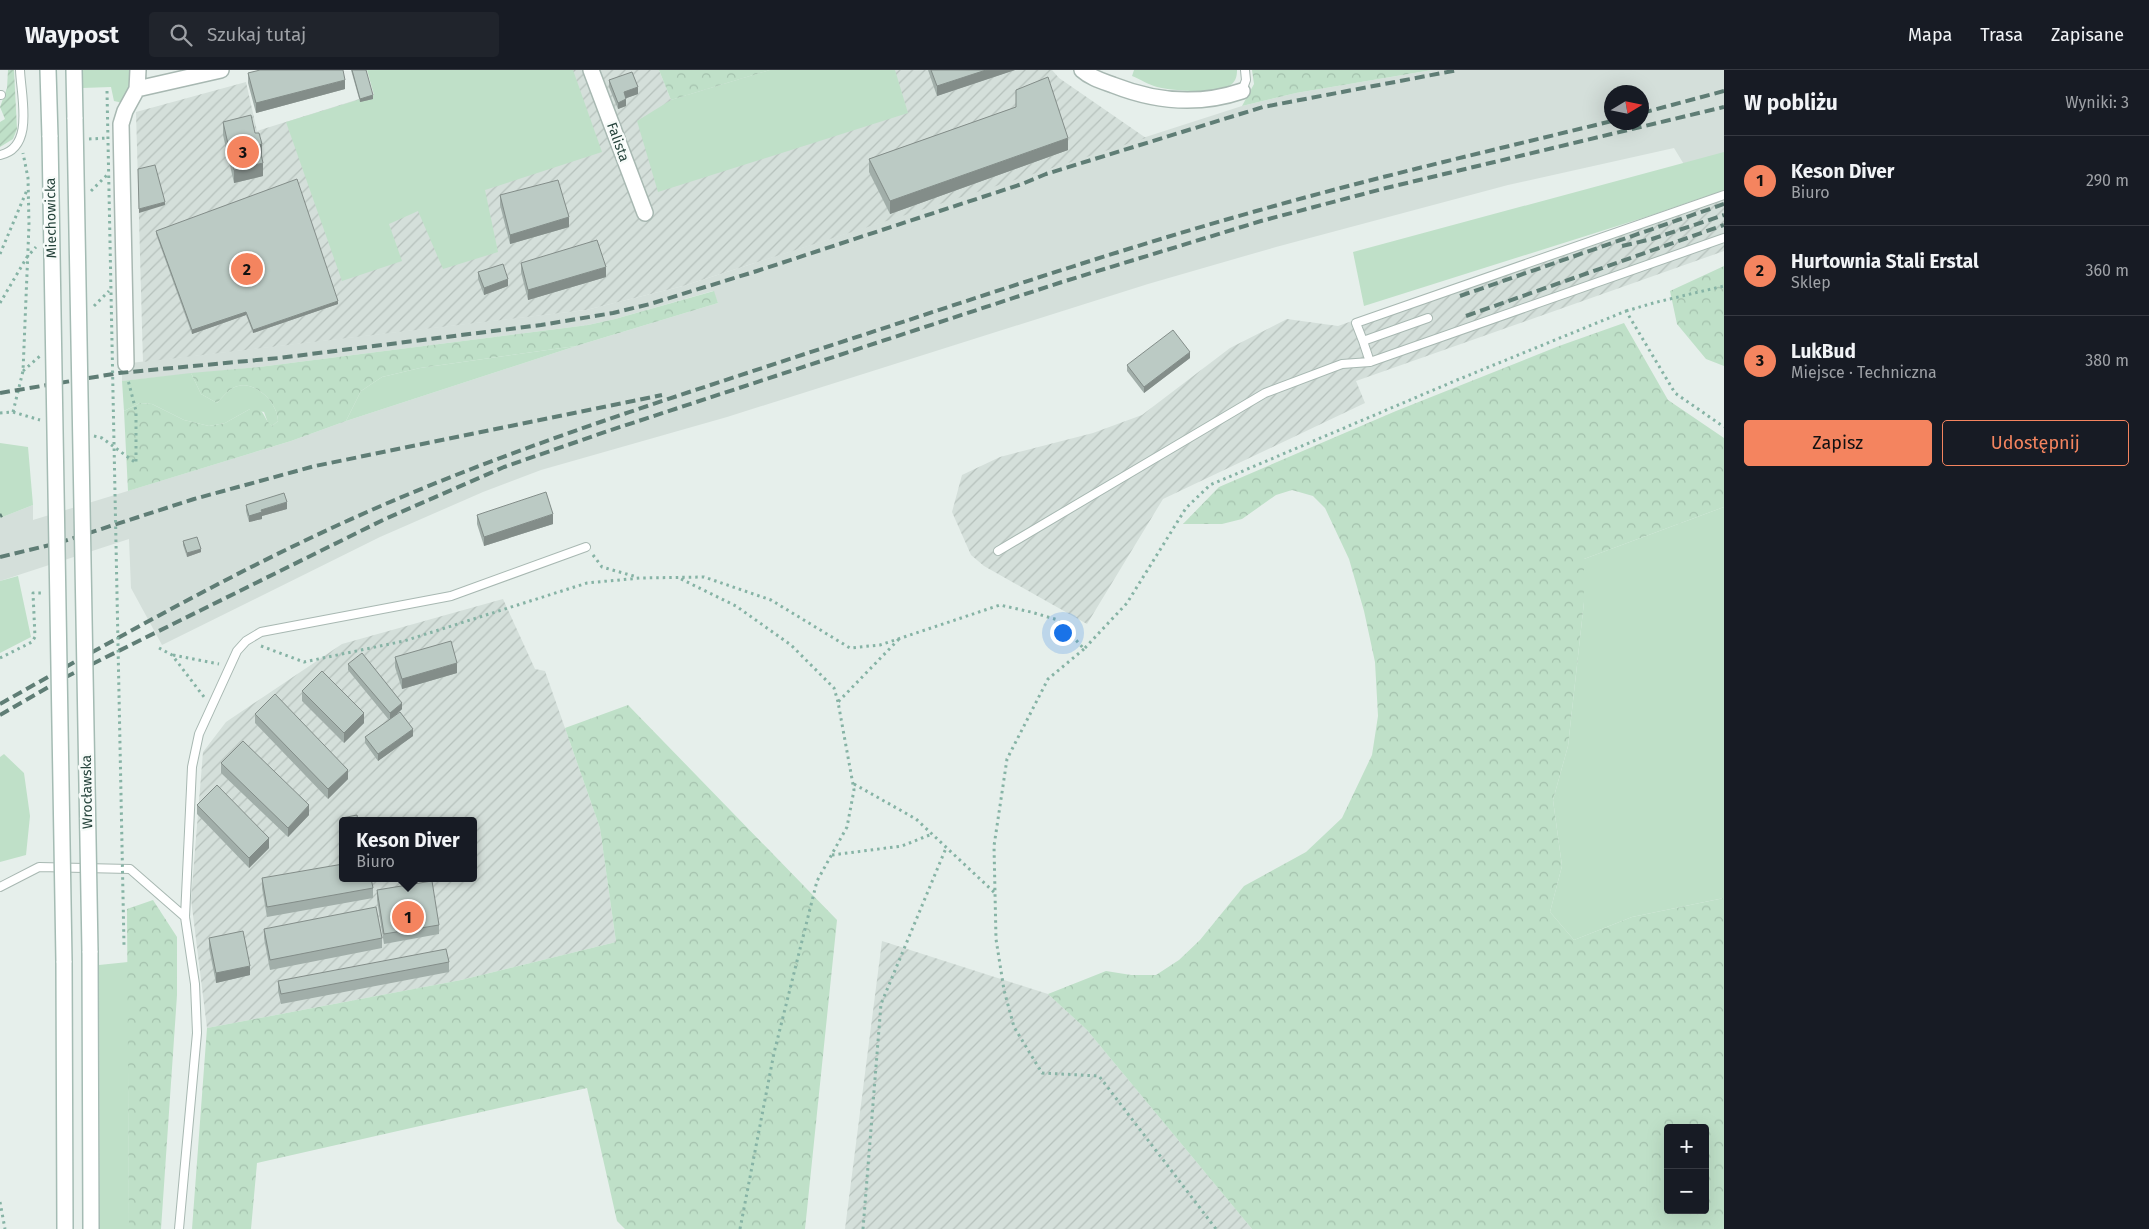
<!DOCTYPE html>
<html lang="pl">
<meta charset="utf-8">
<style>
:root{--surface:#171b24;--page:#20242c;--text:#f1f3f6;--muted:#9ea1a6;--line:#363941;--accent:#f4845f}
body{margin:0;font-family:"Fira Sans",sans-serif;background:var(--page);color:var(--text)}
.controls{position:absolute;right:15px;bottom:15px;display:grid;overflow:hidden;border-radius:5px;box-shadow:0 5px 20px #0002}
.controls button{width:45px;height:45px;display:grid;place-items:center;padding:0;border:0;border-bottom:1px solid var(--line);background:var(--surface);color:var(--text);font:25px sans-serif}
.compass{position:absolute;left:1604px;top:15px;width:45px;height:45px;border-radius:50%;background:var(--surface);box-shadow:0 5px 20px #0002;rotate:80deg}
.you{position:absolute;left:1062px;top:562px;width:18px;height:18px;margin:-12px;border:4px solid #fff;border-radius:50%;background:#1a73e8;box-shadow:0 0 0 8px #1a73e833}
.badge{display:grid;place-items:center;width:32px;height:32px;border-radius:50%;background:var(--accent);color:#111;font-size:16px;font-weight:700}
.pin{position:absolute;translate:-50% -50%;border:2px solid #fff;box-shadow:0 1px 5px #0006}
.popup{position:absolute;left:339px;top:747px;width:138px;height:65px;box-sizing:border-box;display:grid;place-content:center;border-radius:5px;background:var(--surface);filter:drop-shadow(0 1px 4px #0005);font-size:16px;white-space:nowrap;color:var(--muted)}
.popup b{font-size:19px;color:var(--text)}
.popup::after{content:'';position:absolute;left:50%;top:100%;margin-left:-10px;border:10px solid transparent;border-top-color:var(--surface)}
.list{margin:0;padding:0;list-style:none}
h2{display:flex;justify-content:space-between;align-items:center;height:65px;margin:0;padding:0 20px;font-size:21px}
h2 small{font-size:16px;font-weight:400;color:var(--muted)}
.list li{display:grid;grid-template-columns:32px 1fr auto;gap:15px;align-items:center;box-sizing:border-box;height:90px;padding:0 20px;border-top:1px solid var(--line)}
.list b{display:block;font-size:19px;white-space:nowrap}
.list p{margin:0;font-size:16px;white-space:nowrap;color:var(--muted)}
.list em{font-size:16px;font-style:normal;color:var(--muted)}
.actions{display:flex;gap:10px;padding:15px 20px}
.actions a{flex:1;padding:11px 0;border:1px solid var(--accent);border-radius:5px;text-align:center;font-size:18px;color:var(--accent)}
.actions .main{background:var(--accent);color:#111}
.icon{flex:none;width:28px;height:28px;fill:none;stroke:currentColor;stroke-width:2;stroke-linecap:round;stroke-linejoin:round}
.map{position:relative;flex:none;width:1724px;height:1159px;overflow:hidden}
header{display:flex;align-items:center;gap:30px;box-sizing:border-box;height:70px;padding:0 25px;background:var(--surface);border-bottom:1px solid var(--line)}
header strong{font-size:24px}
nav{display:flex;gap:28px;margin-inline-start:auto;font-size:18px}
.search{width:350px;height:45px;background:var(--page);display:flex;align-items:center;gap:12px;box-sizing:border-box;padding:0 18px;border-radius:5px;color:var(--muted);font-size:19px}
main{display:flex}
aside{flex:1;background:var(--surface)}
.map>svg:first-child{display:block}
</style>
<header>
<strong>Waypost</strong>
<div class="search"><svg class="icon" aria-label="search" viewBox="0 0 24 24"><circle cx="10" cy="10" r="6"/><path d="M15 15l6 6"/></svg>Szukaj tutaj</div>
<nav><a>Mapa</a><a>Trasa</a><a>Zapisane</a></nav>
</header>
<main>
<div class="map">
<svg width="1724" height="1159" viewBox="0 0 1724 1159">
<defs>
<pattern id="industrial-furrows" width="10" height="10" patternUnits="userSpaceOnUse" patternTransform="scale(1.25)"><rect width="10" height="10" fill="#d4dfda"/><path d="M-1 1l2-2M0 10L10 0M9 11l2-2" fill="none" stroke="#b6c1bc"/></pattern>
<pattern id="forest-crowns" width="20" height="18" patternUnits="userSpaceOnUse" patternTransform="scale(1.25)"><rect width="20" height="18" fill="#bfe0c8"/><path d="M2 6a3 3 0 1 1 6 0M12 15a3 3 0 1 1 6 0" fill="none" stroke="#a4c1ad"/></pattern>
<pattern id="garden-furrows" width="10" height="10" patternUnits="userSpaceOnUse" patternTransform="scale(1.25)"><rect width="10" height="10" fill="#bfe0c8"/><path d="M-1 1l2-2M0 10L10 0M9 11l2-2" fill="none" stroke="#a4c1ad"/></pattern>
</defs>
<rect width="100%" height="100%" fill="#e6efeb"/>
<path fill="#d4dfda" fill-rule="evenodd" d="M 1432,0 L 1724,0 L 1724,160 L 1674,78 L 1508,115 L 1276,177 L 1148,214 L 727,347 L 541,400 L 483,422 L 380,467 L 162,575 L 131,518 L 129,469 L 0,511 L 0,448 L 33,435 L 33,450 L 291,371 L 346,351 L 576,276 L 718,233 L 713,221 L 615,249 L 588,255 L 259,297 L 122,311 L 122,294 L 586,240 L 683,216 L 1242,36 L 1296,23 ZM 1612,22 L 1642,22 L 1642,52 L 1612,52 Z"/>
<path fill="url(#industrial-furrows)" fill-rule="evenodd" d="M 477,0 L 659,0 L 671,30 L 770,0 L 1052,0 L 1059,8 L 1146,68 L 683,216 L 586,240 L 143,292 L 136,42 L 246,12 L 257,61 L 426,8 Z
M 1724,120 L 1724,181 L 1356,311 L 1365,333 L 1163,429 L 1087,554 L 984,496 L 971,485 L 952,442 L 962,405 L 1000,387 L 1093,363 L 1142,345 L 1230,278 L 1287,249 L 1338,256 Z
M 503,529 L 535,599 L 545,601 L 600,758 L 616,872 L 461,910 L 207,958 L 191,829 L 203,682 L 226,652 L 342,574 ZM 343,751 L 473,751 L 473,808 L 343,808 Z
M 882,871 L 1048,924 L 1087,960 L 1252,1159 L 845,1159 Z"/>
<path fill="#bfe0c8" d="M 83,0 L 135,0 L 133,14 L 123,33 L 114,31 L 111,17 L 82,18 Z
M 367,0 L 573,0 L 602,82 L 485,120 L 498,182 L 443,199 L 418,141 L 389,154 L 402,191 L 342,211 L 286,52 L 374,25 Z
M 770,0 L 895,0 L 908,43 L 658,122 L 637,51 L 671,30 Z
M 1134,0 L 1237,0 C 1237,6 1236,10 1232,14 C 1219,25 1173,21 1157,17 C 1149,15 1140,9 1132,6 Z
M 1724,82 L 1724,120 L 1649,146 L 1364,236 L 1353,182 Z
M 576,276 L 346,351 L 361,321 L 382,307 L 420,298 Z
M 191,303 L 201,324 L 217,333 C 223,327 229,318 238,316 C 257,311 278,334 278,351 L 272,356 L 268,353 L 264,342 L 250,339 L 225,353 L 209,356 L 184,350 L 152,334 L 140,333 L 124,341 L 122,311 Z
M 0,369 L 0,373 L 28,377 L 33,435 L 0,448 Z
M 1724,437 L 1724,828 L 1632,847 L 1574,870 L 1550,842 L 1562,796 L 1553,730 L 1568,676 L 1584,532 L 1584,489 Z
M 18,506 L 31,567 L 0,583 L 0,511 Z
M 4,684 L 24,703 L 30,746 L 26,785 L 0,792 L 0,687 Z
M 128,892 L 129,1159 L 100,1159 L 99,895 Z"/>
<path fill="url(#forest-crowns)" fill-rule="evenodd" d="M 659,0 L 770,0 L 671,30 Z
M 1252,0 L 1432,0 L 1296,23 L 1242,36 L 1254,14 Z
M 1724,196 L 1724,296 L 1706,289 L 1677,254 L 1670,221 Z
M 714,221 L 718,233 L 576,276 L 420,298 L 382,307 L 361,321 L 346,351 L 291,371 L 128,421 L 124,341 L 140,333 L 152,334 L 184,350 L 209,356 L 225,353 L 250,339 L 258,338 C 265,343 265,351 272,356 L 278,351 C 278,334 257,311 238,316 C 229,318 223,327 217,333 L 201,324 L 191,303 L 259,297 L 588,255 L 615,249 Z
M 1624,253 L 1668,330 L 1724,368 L 1724,437 L 1584,489 L 1584,532 L 1568,676 L 1553,730 L 1562,796 L 1550,842 L 1574,870 L 1632,847 L 1724,828 L 1724,1159 L 1252,1159 L 1087,960 L 1048,924 L 1106,901 L 1131,905 L 1156,905 L 1179,890 L 1200,870 L 1244,816 L 1306,782 L 1342,748 L 1372,685 L 1378,646 L 1375,592 L 1364,541 L 1349,489 L 1325,438 L 1313,426 L 1292,420 L 1276,425 L 1242,449 L 1222,454 L 1183,454 L 1219,417 L 1396,341 L 1559,276 ZM 1668,1058 L 1705,1058 L 1705,1140 L 1668,1140 Z
M 628,635 L 837,850 L 805,1159 L 625,1159 L 617,1151 L 587,1018 L 257,1093 L 251,1159 L 192,1159 L 207,958 L 461,910 L 616,872 L 600,758 L 565,658 Z
M 153,830 L 177,867 L 177,925 L 161,1159 L 129,1159 L 127,839 Z"/>
<path fill="url(#garden-furrows)" d="M 8,0 L 14,0 L 17,59 L 13,69 L 0,77 L 0,52 L 5,49 L 0,37 L 7,18 Z"/>
<g fill="none" stroke-linecap="round" stroke-linejoin="round">
<g stroke="#a8b8b2" stroke-width="10">
<path id="service" d="M 1242,21 L 1246,10 L 1245,0
M 0,25 L 1,25
M 0,85 C 35,78 21,26 20,0
M 1428,248 L 1363,271 L 1370,292 L 1724,168
M 1363,271 L 1356,253 L 1724,125
M 998,481 L 1265,323 L 1342,294 L 1370,292
M 0,817 L 39,797 L 130,799 L 185,847
M 179,1159 L 197,963 L 195,914 L 185,847 L 192,697 L 199,664 L 237,581 L 246,571 L 261,562 L 451,526 L 586,477"/>
</g>
<g stroke="#a8b8b2" stroke-width="18">
<path id="minor" d="M 591,0 L 645,143
M 1082,0 C 1091,8 1102,11 1113,15 C 1156,32 1198,36 1242,21
M 137,19 L 221,0
M 126,294 L 121,54 L 125,41 L 137,19 L 138,0"/>
</g>
<g stroke="#a4bbb3" stroke-width="18">
<path id="secondary" d="M 48,0 L 50,67
M 74,0 L 75,49
M 90,881 L 91,1159
M 64,891 L 65,1159"/>
</g>
<path stroke="#86b3a5" stroke-width="3" stroke-dasharray="2.5 4" stroke-linecap="butt" d="M 89,69 L 108,68
M 91,121 L 108,104
M 0,184 L 27,120
M 0,233 L 27,187 L 36,177
M 94,236 L 109,221
M 1626,241 L 1657,232 L 1724,216
M 23,301 L 40,286
M 13,342 L 40,350
M 0,343 L 13,342 L 23,301 L 29,155 L 28,108 L 23,83
M 94,366 L 102,368 L 136,393 L 136,341 L 128,310
M 593,485 L 602,497 L 637,507
M 681,509 L 736,536 L 791,575 L 834,618 L 838,632
M 261,576 L 304,592 L 404,571 L 587,513 L 640,508 L 704,507 L 771,530 L 850,578 L 880,575 L 1000,535 L 1031,542 L 1058,550 L 1084,579 L 1127,533 L 1186,438 L 1210,415 L 1457,310 L 1626,241 L 1675,323 L 1724,357
M 159,578 L 172,585 L 204,627
M 1084,579 L 1048,609 L 1007,689 L 994,776 L 996,869 L 1004,920 L 1014,957 L 1042,1003 L 1099,1006 L 1216,1159
M 173,585 L 219,594
M 0,588 L 32,572 L 35,567 L 33,523 L 42,523
M 854,714 L 916,749 L 996,824
M 832,785 L 902,776 L 932,764
M 0,1132 L 5,1159
M 740,1159 L 774,983 L 817,811 L 847,757 L 854,720 L 838,632 L 899,569
M 863,1159 L 881,934 L 946,778"/>
<use href="#service" stroke="#fff" stroke-width="8"/>
<use href="#minor" stroke="#fff" stroke-width="15"/>
<use href="#secondary" stroke="#fff" stroke-width="15"/>
<path stroke="#5f7d75" stroke-width="4" stroke-dasharray="10 5" stroke-linecap="butt" d="M 1642,43 L 1724,21
M 1622,176 L 1652,169 L 1724,145
M 1460,226 L 1724,134
M 1466,246 L 1724,155
M 0,323 L 119,303 L 279,288 L 541,255 L 613,243 L 650,234 L 757,201 L 1022,114 L 1046,104 L 1263,37 L 1458,0
M 0,446 L 2,445
M 0,487 L 58,473 L 194,429 L 315,396 L 662,325
M 0,634 C 126,563 251,492 383,435 C 527,373 675,327 823,278 C 968,231 1113,181 1260,140 C 1376,107 1494,80 1612,51
M 0,645 L 66,607 L 385,449 L 504,397 L 608,361 L 1062,212 L 1261,151 L 1386,118 L 1724,37"/>
<g stroke="#a4bbb3" stroke-width="18" stroke-linecap="butt">
<path id="secondary-bridge" d="M 75,49 L 90,881
M 50,67 L 64,891"/>
</g>
<path stroke="#86b3a5" stroke-width="3" stroke-dasharray="2.5 4" stroke-linecap="butt" d="M 107,21 L 124,876"/>
<use href="#secondary-bridge" stroke="#fff" stroke-width="15"/>
</g>
<path fill="#a1aea9" d="M 351,0 L 366,0 L 373,29 L 360,32 Z
M 928,0 L 1015,0 L 937,26 Z
M 248,3 L 345,19 L 256,43 L 248,13 Z
M 609,10 L 638,24 L 626,28 L 626,36 L 618,39 L 609,17 Z
M 1016,20 L 1068,80 L 890,144 L 869,102 L 869,89 L 1016,37 Z
M 223,52 L 262,87 L 263,106 L 234,113 L 223,65 Z
M 500,125 L 569,157 L 510,174 L 500,135 Z
M 156,161 L 338,234 L 253,263 L 246,245 L 192,264 L 156,164 Z
M 521,193 L 606,207 L 528,230 L 521,202 Z
M 478,202 L 508,216 L 484,225 L 478,209 Z
M 1190,288 L 1144,323 L 1127,301 L 1127,295 Z
M 246,435 L 287,439 L 262,446 L 262,449 L 249,452 L 246,441 Z
M 477,445 L 553,454 L 484,476 L 477,454 Z
M 183,471 L 201,482 L 187,487 L 183,475 Z
M 395,587 L 457,603 L 402,619 L 395,597 Z
M 348,594 L 402,639 L 395,646 L 413,666 L 378,691 L 365,673 L 365,667 L 389,650 L 348,600 Z
M 302,621 L 364,653 L 344,673 L 302,631 Z
M 255,644 L 348,709 L 328,729 L 255,653 Z
M 221,693 L 309,745 L 288,767 L 221,703 Z
M 197,735 L 269,778 L 249,798 L 197,744 Z
M 262,808 L 373,818 L 373,828 L 267,847 L 262,818 Z
M 377,820 L 439,855 L 439,864 L 384,874 L 377,830 Z
M 264,859 L 382,868 L 382,878 L 270,900 L 264,868 Z
M 209,868 L 250,905 L 216,913 L 209,878 Z
M 449,892 L 449,902 L 281,934 L 278,921 L 278,911 Z"/>
<path fill="#838d89" d="M 986,0 L 1015,0 L 937,26 L 937,16 Z
M 345,10 L 345,19 L 256,43 L 256,33 Z
M 638,17 L 638,24 L 624,29 L 624,22 Z
M 373,25 L 373,29 L 360,32 L 360,29 Z
M 626,29 L 626,36 L 618,39 L 618,33 Z
M 1068,68 L 1068,80 L 890,144 L 890,131 Z
M 262,74 L 262,87 L 259,75 Z
M 263,93 L 263,106 L 234,113 L 234,100 Z
M 165,132 L 165,135 L 139,143 L 139,139 Z
M 569,147 L 569,157 L 510,174 L 510,165 Z
M 606,197 L 606,207 L 528,230 L 528,220 Z
M 508,209 L 508,216 L 484,225 L 484,218 Z
M 338,231 L 338,234 L 253,263 L 253,260 Z
M 246,242 L 246,245 L 192,264 L 192,260 Z
M 1190,282 L 1190,288 L 1144,323 L 1144,317 Z
M 287,432 L 287,439 L 262,446 L 262,449 L 249,452 L 249,446 L 261,440 Z
M 553,444 L 553,454 L 484,476 L 484,467 Z
M 201,479 L 201,482 L 187,487 L 187,483 Z
M 457,593 L 457,603 L 402,619 L 402,609 Z
M 402,633 L 402,639 L 390,650 L 390,643 Z
M 364,643 L 364,653 L 344,673 L 344,663 Z
M 413,659 L 413,666 L 378,691 L 378,684 Z
M 348,700 L 348,709 L 328,729 L 328,719 Z
M 309,735 L 309,745 L 288,767 L 288,758 Z
M 269,768 L 269,778 L 249,798 L 249,788 Z
M 250,896 L 250,905 L 216,913 L 216,903 Z"/>
<path fill="#bbcac4" stroke="#838d89" d="M 260,0 L 343,0 L 345,10 L 256,33 L 248,3 Z
M 352,0 L 366,0 L 373,25 L 360,29 Z
M 931,0 L 986,0 L 937,16 Z
M 632,2 L 638,17 L 624,22 L 626,29 L 618,33 L 609,10 Z
M 1048,7 L 1068,68 L 890,131 L 869,89 L 1016,37 L 1016,20 Z
M 251,45 L 255,63 L 259,63 L 262,74 L 259,75 L 263,93 L 234,100 L 223,52 Z
M 155,95 L 165,132 L 139,139 L 138,99 Z
M 297,109 L 338,231 L 253,260 L 246,242 L 192,260 L 156,161 Z
M 558,110 L 569,147 L 510,165 L 500,125 Z
M 597,170 L 606,197 L 528,220 L 521,193 Z
M 503,194 L 508,209 L 484,218 L 478,202 Z
M 1173,260 L 1190,282 L 1144,317 L 1127,295 Z
M 546,422 L 553,444 L 484,467 L 477,445 Z
M 284,423 L 287,432 L 261,440 L 262,442 L 249,446 L 246,435 Z
M 197,467 L 201,479 L 187,483 L 183,471 Z
M 451,571 L 457,593 L 402,609 L 395,587 Z
M 362,583 L 402,633 L 390,643 L 348,594 Z
M 322,601 L 364,643 L 344,663 L 302,621 Z
M 275,624 L 348,700 L 328,719 L 255,644 Z
M 400,642 L 413,659 L 378,684 L 365,667 Z
M 243,671 L 309,735 L 288,758 L 221,693 Z
M 217,715 L 269,768 L 249,788 L 197,735 Z
M 357,745 L 358,751 L 343,751 L 343,754 L 342,748 Z
M 343,794 L 343,808 L 371,808 L 373,818 L 267,837 L 262,808 Z
M 432,811 L 439,855 L 384,864 L 377,820 Z
M 376,837 L 382,868 L 270,890 L 264,859 Z
M 243,861 L 250,896 L 216,903 L 209,868 Z
M 446,879 L 449,892 L 281,924 L 278,911 Z"/>
<g text-anchor="middle" dominant-baseline="central" stroke-width="5" stroke-linejoin="round" paint-order="stroke">
<g font-size="14" fill="#24423a" stroke="#f7fbf9">
<text transform="translate(618 72) rotate(70)">Falista</text>
<text transform="translate(51 148) rotate(-91)">Miechowicka</text>
<text transform="translate(87 722) rotate(-91)">Wrocławska</text>
</g>
</g>
</svg>
<div class="controls">
<button>+</button>
<button>−</button>
</div>
<svg class="compass" viewBox="-18 -18 36 36"><path d="M0-13l5 13h-10z" fill="#e53935"/><path d="M0 13l5-13h-10z" fill="#9ea1a6"/></svg>
<div class="you"></div>
<div class="pin badge" style="left:408px;top:847px">1</div>
<div class="popup"><b>Keson Diver</b>Biuro</div>
<div class="pin badge" style="left:247px;top:199px">2</div>
<div class="pin badge" style="left:243px;top:82px">3</div>
</div>
<aside>
<h2>W pobliżu<small>Wyniki: 3</small></h2>
<ul class="list">
<li><span class="badge">1</span><div><b>Keson Diver</b><p>Biuro</p></div><em>290 m</em></li>
<li><span class="badge">2</span><div><b>Hurtownia Stali Erstal</b><p>Sklep</p></div><em>360 m</em></li>
<li><span class="badge">3</span><div><b>LukBud</b><p>Miejsce · Techniczna</p></div><em>380 m</em></li>
</ul>
<div class="actions"><a class="main">Zapisz</a><a>Udostępnij</a></div>
</aside>
</main>
